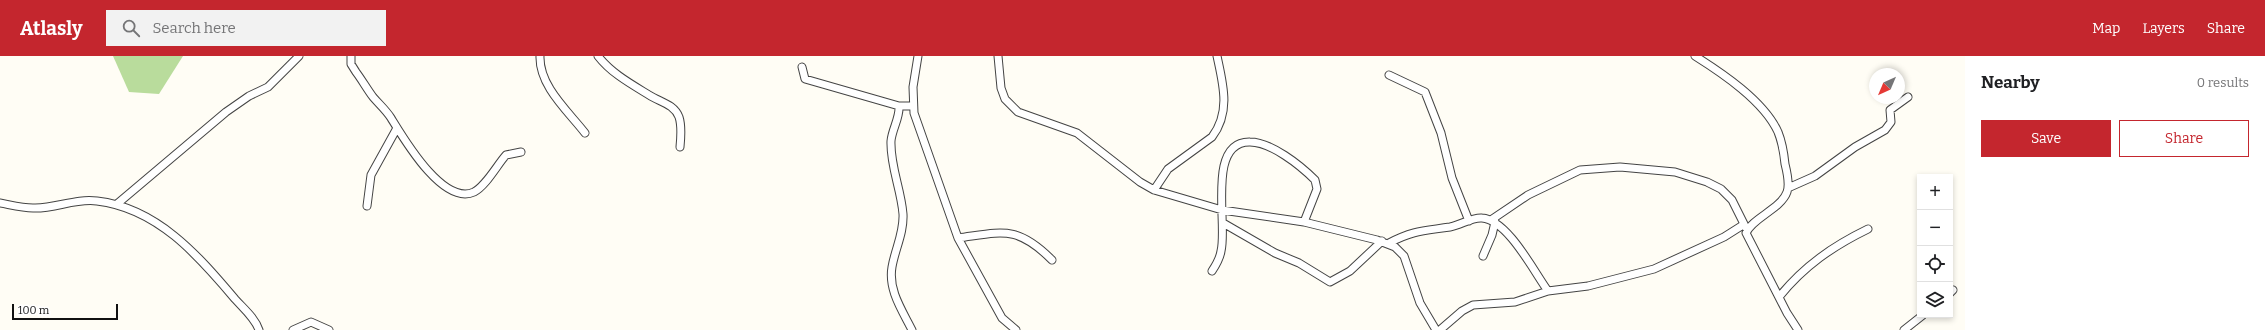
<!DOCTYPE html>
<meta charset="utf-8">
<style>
:root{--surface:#fff;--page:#f2f2f2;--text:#202124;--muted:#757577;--line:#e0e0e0;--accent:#c4262e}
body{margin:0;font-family:Bitter,serif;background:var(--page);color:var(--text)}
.controls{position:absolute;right:12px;bottom:12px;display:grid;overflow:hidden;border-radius:0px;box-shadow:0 2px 6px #0003}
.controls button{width:36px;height:36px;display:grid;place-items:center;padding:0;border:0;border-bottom:1px solid var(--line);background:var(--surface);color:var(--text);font:20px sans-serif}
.compass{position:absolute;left:1869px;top:12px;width:36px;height:36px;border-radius:50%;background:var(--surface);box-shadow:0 2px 6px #0003;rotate:224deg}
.scale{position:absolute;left:12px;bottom:10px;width:106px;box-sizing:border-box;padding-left:4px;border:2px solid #111;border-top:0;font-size:11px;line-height:14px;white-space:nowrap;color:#111;-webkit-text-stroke:3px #fff;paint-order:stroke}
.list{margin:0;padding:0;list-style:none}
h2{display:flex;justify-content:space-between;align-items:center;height:52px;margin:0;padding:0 16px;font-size:17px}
h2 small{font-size:13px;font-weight:400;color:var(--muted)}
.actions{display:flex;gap:8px;padding:12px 16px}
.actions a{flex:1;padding:9px 0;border:1px solid var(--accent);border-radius:0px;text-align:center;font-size:14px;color:var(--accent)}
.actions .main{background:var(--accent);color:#fff}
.icon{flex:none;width:22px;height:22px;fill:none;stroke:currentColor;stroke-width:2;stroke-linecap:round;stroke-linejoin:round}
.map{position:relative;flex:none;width:1965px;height:274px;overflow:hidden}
header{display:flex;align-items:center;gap:24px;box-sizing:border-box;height:56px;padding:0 20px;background:var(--accent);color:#fff}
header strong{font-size:19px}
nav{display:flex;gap:22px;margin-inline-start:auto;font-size:14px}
.search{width:280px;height:36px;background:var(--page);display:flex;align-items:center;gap:10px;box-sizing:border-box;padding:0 14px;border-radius:0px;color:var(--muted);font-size:15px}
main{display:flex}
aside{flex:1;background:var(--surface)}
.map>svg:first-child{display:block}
</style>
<header>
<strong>Atlasly</strong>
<div class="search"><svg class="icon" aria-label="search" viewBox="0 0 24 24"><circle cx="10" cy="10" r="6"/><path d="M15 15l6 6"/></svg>Search here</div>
<nav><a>Map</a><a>Layers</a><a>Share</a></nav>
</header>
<main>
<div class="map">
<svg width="1965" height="274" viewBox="0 0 1965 274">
<rect width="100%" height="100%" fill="#fffdf5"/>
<path fill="#b9dc9c" d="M 113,0 L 183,0 L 159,38 L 129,36 Z"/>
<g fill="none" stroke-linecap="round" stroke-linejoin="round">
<g stroke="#444" stroke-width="9">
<path id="minor" d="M 351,0 L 351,8 L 356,16 C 362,24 367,33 373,41 C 379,48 386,54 391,62 C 404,83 443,150 474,136 C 486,130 497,109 506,99 L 521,96
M 540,0 C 539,30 568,55 585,77
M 598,0 C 611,17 631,28 649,39 C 660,46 674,48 679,61 C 682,70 681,81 680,91
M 918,0 L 913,31 L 914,57 L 958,182 L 1002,262 L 1016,274
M 998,0 L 1001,32 L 1005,43 L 1018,56 L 1077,77 L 1140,126 L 1154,134 L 1222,154 L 1304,166 L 1377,184 L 1395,191 L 1404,200 L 1420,247 L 1436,274
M 1695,0 C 1722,17 1764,45 1778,76 C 1782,86 1784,98 1785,108 C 1787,116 1790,128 1787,136 C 1781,153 1752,162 1746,177 L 1787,257 L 1798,274
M 802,11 L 805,23 L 899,50 L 913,50
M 1389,19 L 1425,36 L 1441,77 L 1452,122 L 1469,165
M 899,50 C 900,62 892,73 891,85 C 890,110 901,133 903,158 C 904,177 895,193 892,211 C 888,234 902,254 912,274
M 1788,132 L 1815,120 L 1855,91 L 1885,74 L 1891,66 L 1890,54 L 1908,41
M 1154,134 L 1168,113 L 1212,81 C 1231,56 1223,28 1217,0
M 0,147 C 11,149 22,152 33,152 C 55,153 75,142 97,145 C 157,152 198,199 235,243 C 244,253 255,262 259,274
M 117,148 L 226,56 L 249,40 L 268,31 L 299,0
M 367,150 L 371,119 L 397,72
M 1491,164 L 1528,139 L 1580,114 L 1620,111 L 1675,116 L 1707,126 L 1721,133 L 1732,144 L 1746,172
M 1223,167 L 1275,197 L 1299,207 L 1330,226 L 1350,215 L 1382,185
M 958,182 C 1003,176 1017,169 1052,204
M 1389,187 C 1414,174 1424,175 1450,171 C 1461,169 1472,161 1482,162 C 1508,164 1534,216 1548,235
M 1483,200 L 1492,179 L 1495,166
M 1212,215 C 1216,209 1220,202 1221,195 C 1228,169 1206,85 1250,86 C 1271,86 1300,109 1315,124 L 1317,133 L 1304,166
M 1950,237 L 1953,234
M 1779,241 C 1804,210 1833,190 1868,173
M 293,274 L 311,266 L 329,274
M 1440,274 L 1462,255 L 1473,249 L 1515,246 L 1548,235 L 1588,230 L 1654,213 L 1724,181 L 1743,169
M 1904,274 L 1923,259"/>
</g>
<use href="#minor" stroke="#fff" stroke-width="7"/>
</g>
</svg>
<div class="controls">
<button>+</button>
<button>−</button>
<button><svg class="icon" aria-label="locate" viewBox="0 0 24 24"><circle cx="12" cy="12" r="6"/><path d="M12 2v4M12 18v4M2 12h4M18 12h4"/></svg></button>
<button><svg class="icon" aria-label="layers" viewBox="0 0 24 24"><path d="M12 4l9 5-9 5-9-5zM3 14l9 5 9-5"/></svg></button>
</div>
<svg class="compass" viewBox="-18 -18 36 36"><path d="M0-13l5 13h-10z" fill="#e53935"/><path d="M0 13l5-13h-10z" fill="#757577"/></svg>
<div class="scale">100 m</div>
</div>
<aside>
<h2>Nearby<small>0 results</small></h2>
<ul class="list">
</ul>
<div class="actions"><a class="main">Save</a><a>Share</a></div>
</aside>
</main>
